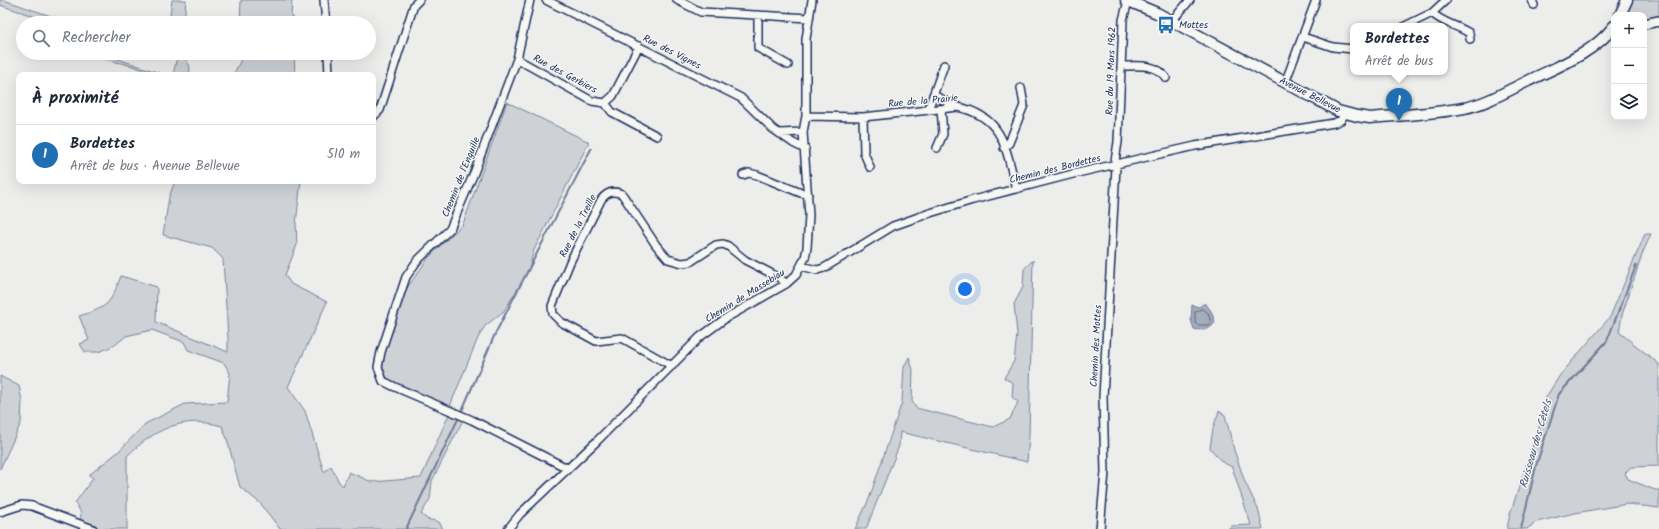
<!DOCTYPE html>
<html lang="fr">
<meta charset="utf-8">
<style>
:root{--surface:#fff;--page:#f2f2f3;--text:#1f2937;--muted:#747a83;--line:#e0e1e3;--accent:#1f6fb2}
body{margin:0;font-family:Kalam,sans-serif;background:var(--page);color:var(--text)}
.controls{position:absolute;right:12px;top:12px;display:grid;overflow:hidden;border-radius:8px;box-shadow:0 4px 16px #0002}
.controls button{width:36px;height:36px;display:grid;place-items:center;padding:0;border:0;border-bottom:1px solid var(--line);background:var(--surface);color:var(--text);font:20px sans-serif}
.you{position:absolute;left:965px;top:289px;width:14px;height:14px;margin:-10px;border:3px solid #fff;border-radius:50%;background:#1a73e8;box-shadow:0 0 0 6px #1a73e833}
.badge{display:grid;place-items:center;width:26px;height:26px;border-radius:50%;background:var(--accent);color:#fff;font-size:13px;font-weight:700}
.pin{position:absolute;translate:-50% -33px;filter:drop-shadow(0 1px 2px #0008)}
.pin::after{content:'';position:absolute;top:21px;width:14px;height:12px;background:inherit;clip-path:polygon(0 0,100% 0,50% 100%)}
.popup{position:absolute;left:1350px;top:23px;width:98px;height:52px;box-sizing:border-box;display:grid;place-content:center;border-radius:8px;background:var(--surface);filter:drop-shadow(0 1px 3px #0005);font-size:13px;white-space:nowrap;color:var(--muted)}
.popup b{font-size:15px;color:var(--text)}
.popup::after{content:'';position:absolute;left:50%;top:100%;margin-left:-8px;border:8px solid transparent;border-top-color:var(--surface)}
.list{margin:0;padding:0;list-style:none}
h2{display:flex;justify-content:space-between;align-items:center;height:52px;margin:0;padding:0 16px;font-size:17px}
h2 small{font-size:13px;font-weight:400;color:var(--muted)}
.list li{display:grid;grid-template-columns:26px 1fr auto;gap:12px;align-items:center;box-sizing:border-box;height:60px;padding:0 16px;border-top:1px solid var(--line)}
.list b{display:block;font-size:15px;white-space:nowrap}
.list p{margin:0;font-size:13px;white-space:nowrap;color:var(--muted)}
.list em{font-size:13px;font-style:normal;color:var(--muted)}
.icon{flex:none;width:22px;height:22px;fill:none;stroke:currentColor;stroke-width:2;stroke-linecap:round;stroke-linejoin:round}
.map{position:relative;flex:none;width:1659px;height:529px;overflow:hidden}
.search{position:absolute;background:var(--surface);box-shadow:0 4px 16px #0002;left:16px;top:16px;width:360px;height:44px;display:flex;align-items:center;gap:10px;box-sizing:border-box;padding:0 14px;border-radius:22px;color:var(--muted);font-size:15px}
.panel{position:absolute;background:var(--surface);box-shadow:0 4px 16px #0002;left:16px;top:72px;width:360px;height:112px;border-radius:8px}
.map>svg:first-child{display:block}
</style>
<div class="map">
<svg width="1659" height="529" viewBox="0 0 1659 529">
<rect width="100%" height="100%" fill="#edeeec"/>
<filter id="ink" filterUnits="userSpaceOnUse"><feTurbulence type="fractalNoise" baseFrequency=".025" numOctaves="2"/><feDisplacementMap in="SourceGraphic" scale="8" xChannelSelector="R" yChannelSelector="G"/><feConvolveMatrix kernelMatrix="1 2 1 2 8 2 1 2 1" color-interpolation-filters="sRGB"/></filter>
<g filter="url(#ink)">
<path fill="#ced2d7" stroke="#74809a" d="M 0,0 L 4,0 L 71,23 L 54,23 L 0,5 Z
M 172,0 L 186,0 L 184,23 L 169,23 Z
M 241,0 L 292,0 L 291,16 L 299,23 L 240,23 Z
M 1632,0 L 1659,0 L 1659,17 L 1644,20 L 1644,15 L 1625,15 Z
M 93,53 L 100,53 L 166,75 L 151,75 C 146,67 106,60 95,57 Z
M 168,53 L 183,53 L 190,67 L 189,75 L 173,75 L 177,57 Z
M 240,53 L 294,53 L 295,75 L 233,75 L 240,62 Z
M 507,102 L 589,142 L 534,250 L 528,272 L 504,311 L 485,326 L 478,338 L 450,406 L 392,383 L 384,374 L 380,365 L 407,288 L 429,257 L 463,224 Z
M 175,181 L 301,181 L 296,224 L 297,245 L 285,275 L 291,284 L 327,302 L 288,387 L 305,411 L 324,472 L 331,466 L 339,482 L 343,486 L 349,472 L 372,482 L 421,478 L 449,414 L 463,420 L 432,481 L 430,499 L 421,514 L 427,519 L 439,522 L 443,529 L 280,529 L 260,503 L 240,487 L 227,439 L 222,426 C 183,415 155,429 127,456 L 127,529 L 100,529 L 79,523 C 83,515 80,510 75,503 L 93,478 L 89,475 L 118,452 L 145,424 L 185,404 L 227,402 L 230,373 L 224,363 L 188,350 L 184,342 L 152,330 L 126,336 L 115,345 L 99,352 L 85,352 L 80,344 L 89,340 L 79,316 C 109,307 110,304 121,276 L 157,287 L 156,322 L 228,352 L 228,338 L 223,259 L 212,248 L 163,235 L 169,197 Z
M 1645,234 L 1651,234 L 1643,252 L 1622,315 L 1619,332 L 1659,364 L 1659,466 L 1631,467 L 1625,473 L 1628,479 L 1655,490 L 1659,490 L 1659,508 L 1627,504 L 1575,513 L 1536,522 L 1527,529 L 1507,529 L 1510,514 L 1543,415 L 1546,397 L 1560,375 L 1610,317 Z
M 1033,260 L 1029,436 L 1027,462 L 900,432 L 899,446 L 866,529 L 855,529 L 869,499 L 902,402 L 904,367 L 909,357 L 913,370 L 912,401 L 916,408 L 993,427 L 1010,419 L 1018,402 L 1012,397 L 1013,383 L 1004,378 L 1014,361 L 1017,334 L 1014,304 L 1023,287 L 1024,269 Z
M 0,376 L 19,386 L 22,401 L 21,423 L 0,469 Z
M 1219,411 L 1225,415 L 1234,450 L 1245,482 L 1258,509 L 1263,529 L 1228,529 L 1231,526 L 1251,525 L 1232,467 L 1222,462 L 1210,448 L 1213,428 Z"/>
<path fill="#a5acbc" stroke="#6e7a96" d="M 1203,304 L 1206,304 L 1211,311 L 1215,322 C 1211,330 1202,331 1194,329 L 1191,320 L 1192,305 L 1199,307 Z"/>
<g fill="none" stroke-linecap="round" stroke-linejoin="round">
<path stroke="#526184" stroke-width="1" d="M 1203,309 L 1208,313 L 1211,323 L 1207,325 L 1197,325 L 1195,323 L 1195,312 Z"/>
<path stroke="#6e7a96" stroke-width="2" d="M 461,413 L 495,334 L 591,149
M 406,529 L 459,417
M 1521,529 L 1536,466 L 1559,394 L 1607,341 L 1636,266"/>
<g stroke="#1b2f5e" stroke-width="10">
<path id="minor" d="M 324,0 L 326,23
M 530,0 L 517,59 L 474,173 L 450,229 L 417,261 L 406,277 L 381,352 L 378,367 L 383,381 L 395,387 L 472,420 L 567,468
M 546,0 L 741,98 L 773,129 L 793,143 L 805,149
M 677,0 L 701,12 L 809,18
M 1532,0 L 1534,5
M 1432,13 C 1444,24 1457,25 1469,33 L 1470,39
M 758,15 L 758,48 L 788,65
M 1171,22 L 1190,0
M 1405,26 L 1432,13 L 1446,0
M 1303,37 L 1333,47 L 1353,49
M 328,53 L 329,75
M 517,59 L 592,101 L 605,103 L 613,96 L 639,46
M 1122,66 C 1138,66 1156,63 1166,78
M 1285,83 L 1316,0
M 933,95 L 958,107
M 605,103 L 612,112 L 657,136
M 928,110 L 944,65
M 806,116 L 863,117 L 958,107 C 1004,117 1006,149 1016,189
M 373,117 L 380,110 L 414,5 L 419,0
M 863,117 L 864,153 L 870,167
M 780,133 L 803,132
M 937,148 L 943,134 L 941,109
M 1004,148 L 1009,143 L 1024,105 L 1021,88
M 743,175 L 749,173 L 757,175 L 801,193 L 808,194
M 801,266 L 817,270 L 824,268 L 893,226 L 930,213 L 973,200 L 1073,174 L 1195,146 L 1334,123 L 1341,120 L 1345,113
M 672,366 L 622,338 L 596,341 L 561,322 L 553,314 L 552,306 L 570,262 L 601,200 C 607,192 613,190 622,194 L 656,245 L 668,259 L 682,263 L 690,262 L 716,245 L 723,244 L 728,246 L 745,260 L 780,278 L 786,284
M 0,512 L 22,505 L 32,506 L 93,529
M 508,529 L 520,514 L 596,442 L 700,337 L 726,318 L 786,284 L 796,275 L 805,258 L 807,248 L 809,215 L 803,132 L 806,116 L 806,39 L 812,0
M 1100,529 L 1105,472 L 1103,397 L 1116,167 L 1115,161 L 1118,142 L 1123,20 L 1128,1"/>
</g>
<g stroke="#1b2f5e" stroke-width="12">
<path id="tertiary" d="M 1644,24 L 1659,21"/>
</g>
<g stroke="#1b2f5e" stroke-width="13">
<path id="secondary" d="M 1126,0 L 1157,13 L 1338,111 L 1357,116 L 1370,118 C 1401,115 1433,114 1464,108 C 1486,104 1507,91 1528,81 C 1558,66 1593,54 1614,26
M 1620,15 L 1627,0"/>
</g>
<use href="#minor" stroke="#f6f6f2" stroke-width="7"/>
<use href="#tertiary" stroke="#f6f6f2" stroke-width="9"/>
<use href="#secondary" stroke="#f6f6f2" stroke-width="10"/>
</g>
</g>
<defs>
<g id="bus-bare" transform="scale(1.38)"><path d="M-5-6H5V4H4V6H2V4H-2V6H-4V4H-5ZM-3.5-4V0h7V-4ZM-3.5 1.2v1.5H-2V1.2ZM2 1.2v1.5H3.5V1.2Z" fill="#1f6fb2" stroke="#f6f6f2" stroke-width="2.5" paint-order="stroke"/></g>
</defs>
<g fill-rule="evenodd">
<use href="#bus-bare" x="1166" y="25"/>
</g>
<g text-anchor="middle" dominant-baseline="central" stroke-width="3" stroke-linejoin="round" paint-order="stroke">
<g font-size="10" fill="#1b2f5e" stroke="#f6f6f2" text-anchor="start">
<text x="1179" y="25">Mottes</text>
</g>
<g font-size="10" fill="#1b2f5e" stroke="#f6f6f2">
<text transform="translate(672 52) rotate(27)">Rue des Vignes</text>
<text transform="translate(1111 71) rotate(-88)">Rue du 19 Mars 1962</text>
<text transform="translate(565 74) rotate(28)">Rue des Gerbiers</text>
<text transform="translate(1310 95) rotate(27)">Avenue Bellevue</text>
<text transform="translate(923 101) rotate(-5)">Rue de la Prairie</text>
<text transform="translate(1055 169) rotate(-14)">Chemin des Bordettes</text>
<text transform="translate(461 177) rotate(-68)">Chemin de l'Enguille</text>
<text transform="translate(578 226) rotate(-63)">Rue de la Treille</text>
<text transform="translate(745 296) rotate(-32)">Chemin de Massebiau</text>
<text transform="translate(1096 346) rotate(-87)">Chemin des Mottes</text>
</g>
<g font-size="11" font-style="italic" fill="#44547a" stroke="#f6f6f2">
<text transform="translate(1536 444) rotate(-74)">Ruisseau des Cètels</text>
</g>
</g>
</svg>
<div class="controls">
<button>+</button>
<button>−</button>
<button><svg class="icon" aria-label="layers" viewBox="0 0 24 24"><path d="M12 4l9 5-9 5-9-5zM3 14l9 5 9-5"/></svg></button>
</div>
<div class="you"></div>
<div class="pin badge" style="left:1399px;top:121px">1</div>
<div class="popup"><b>Bordettes</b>Arrêt de bus</div>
<div class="search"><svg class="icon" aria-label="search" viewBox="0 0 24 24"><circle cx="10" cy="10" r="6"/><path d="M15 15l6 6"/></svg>Rechercher</div>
<section class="panel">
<h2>À proximité<small></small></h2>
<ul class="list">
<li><span class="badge">1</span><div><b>Bordettes</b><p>Arrêt de bus · Avenue Bellevue</p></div><em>510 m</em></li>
</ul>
</section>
</div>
